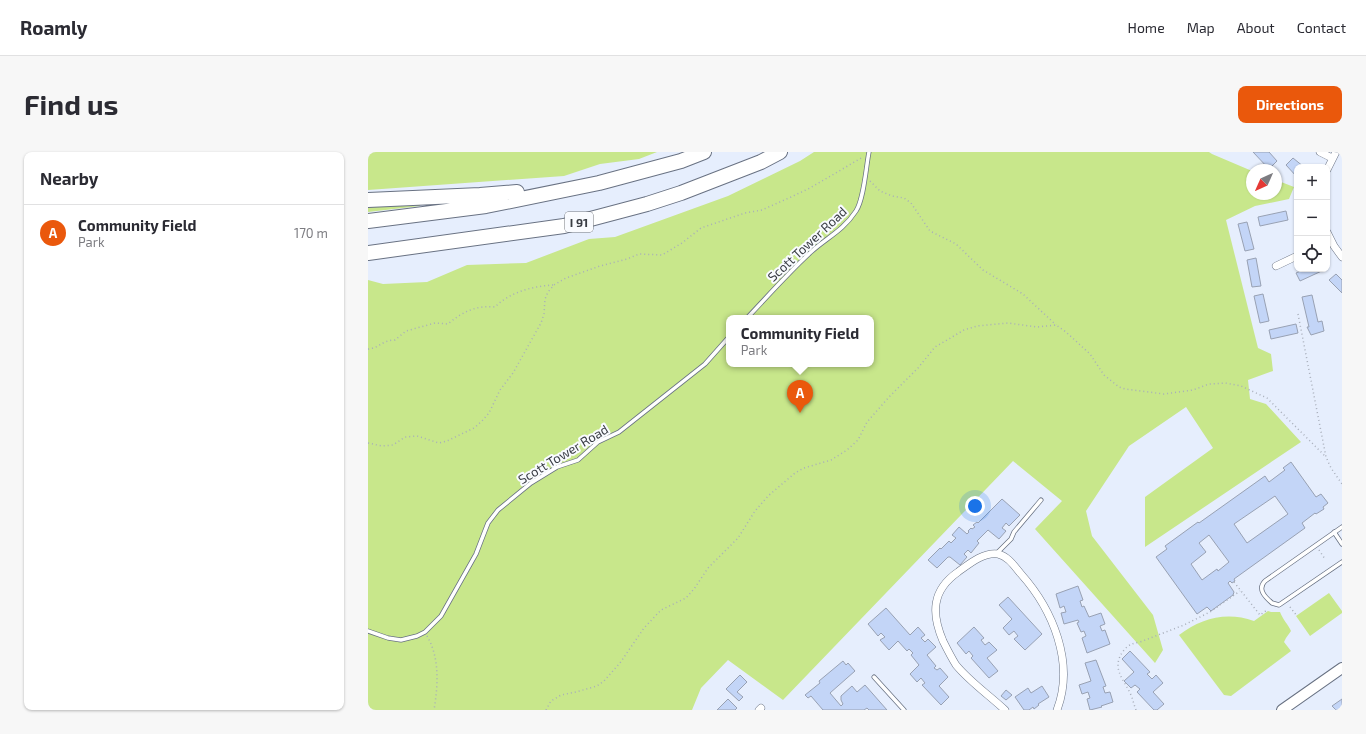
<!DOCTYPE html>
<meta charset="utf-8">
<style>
:root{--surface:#fff;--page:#f7f7f7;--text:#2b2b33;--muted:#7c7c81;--line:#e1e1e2;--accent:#ea580c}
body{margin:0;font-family:"Exo 2",sans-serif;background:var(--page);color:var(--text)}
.controls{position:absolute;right:12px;top:12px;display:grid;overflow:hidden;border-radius:8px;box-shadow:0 1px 3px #0004}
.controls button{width:36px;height:36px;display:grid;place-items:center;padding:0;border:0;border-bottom:1px solid var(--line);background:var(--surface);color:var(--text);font:20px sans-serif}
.compass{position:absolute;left:878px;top:12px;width:36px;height:36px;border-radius:50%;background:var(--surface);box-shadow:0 1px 3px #0004;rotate:225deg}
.you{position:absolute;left:607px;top:354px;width:14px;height:14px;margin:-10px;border:3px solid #fff;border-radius:50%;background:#1a73e8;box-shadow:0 0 0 6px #1a73e833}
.badge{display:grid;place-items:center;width:26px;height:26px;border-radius:50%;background:var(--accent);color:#fff;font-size:13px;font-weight:700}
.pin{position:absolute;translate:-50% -33px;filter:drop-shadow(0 1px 2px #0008)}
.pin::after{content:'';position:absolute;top:21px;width:14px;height:12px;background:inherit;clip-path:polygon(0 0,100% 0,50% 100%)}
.popup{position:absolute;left:358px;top:163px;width:148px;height:52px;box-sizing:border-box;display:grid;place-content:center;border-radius:8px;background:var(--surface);filter:drop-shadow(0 1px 3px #0005);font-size:13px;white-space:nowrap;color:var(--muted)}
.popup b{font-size:15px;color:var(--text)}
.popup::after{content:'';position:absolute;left:50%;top:100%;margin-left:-8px;border:8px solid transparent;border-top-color:var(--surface)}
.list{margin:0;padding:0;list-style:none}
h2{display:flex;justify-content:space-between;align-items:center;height:52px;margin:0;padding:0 16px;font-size:17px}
h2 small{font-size:13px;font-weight:400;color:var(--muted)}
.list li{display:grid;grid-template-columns:26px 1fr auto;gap:12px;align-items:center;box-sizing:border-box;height:56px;padding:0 16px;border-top:1px solid var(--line)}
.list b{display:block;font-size:15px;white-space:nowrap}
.list p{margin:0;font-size:13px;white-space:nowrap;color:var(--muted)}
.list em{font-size:13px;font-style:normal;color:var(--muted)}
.icon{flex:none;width:22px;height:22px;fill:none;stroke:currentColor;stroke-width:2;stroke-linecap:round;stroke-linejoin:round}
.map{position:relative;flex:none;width:974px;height:558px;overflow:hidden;border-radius:8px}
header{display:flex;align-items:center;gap:24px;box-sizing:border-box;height:56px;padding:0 20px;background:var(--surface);border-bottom:1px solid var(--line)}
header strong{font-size:19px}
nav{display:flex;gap:22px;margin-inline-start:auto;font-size:14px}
.intro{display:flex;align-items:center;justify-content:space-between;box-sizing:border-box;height:96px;padding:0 24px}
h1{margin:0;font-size:28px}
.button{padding:10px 18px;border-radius:8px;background:var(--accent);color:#fff;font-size:14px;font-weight:700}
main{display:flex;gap:24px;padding:0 24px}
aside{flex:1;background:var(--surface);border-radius:8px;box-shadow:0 1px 3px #0004}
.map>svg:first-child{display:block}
</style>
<header>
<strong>Roamly</strong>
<nav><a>Home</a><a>Map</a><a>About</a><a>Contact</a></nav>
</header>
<div class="intro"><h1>Find us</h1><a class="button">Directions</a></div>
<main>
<aside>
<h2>Nearby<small></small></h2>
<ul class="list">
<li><span class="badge">A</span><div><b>Community Field</b><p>Park</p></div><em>170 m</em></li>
</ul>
</aside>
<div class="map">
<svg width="974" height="558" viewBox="0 0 974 558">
<rect width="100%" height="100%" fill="#e6eefd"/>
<path fill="#c8e78b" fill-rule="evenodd" d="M 0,0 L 289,0 L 271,7 L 232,12 L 196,24 L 0,38 Z
M 446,0 L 841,0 L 844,2 L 884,19 L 884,42 L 908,42 L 908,28 L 926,35 L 921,47 L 887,54 L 858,68 L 890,196 L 903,202 L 905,219 L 880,228 L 882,247 L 898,252 L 933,290 L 777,395 L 777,345 L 845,296 L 818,255 L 761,294 L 718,359 L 724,384 L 785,463 L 795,498 L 787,511 L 667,377 L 694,349 L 645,309 L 415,548 L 360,508 L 333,536 L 324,558 L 0,558 L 0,128 L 15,132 L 59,130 L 99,113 L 158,111 L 221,87 L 247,85 L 360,44 L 432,9 ZM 361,166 L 503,166 L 503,212 L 361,212 Z
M 51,51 L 52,54 L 0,60 L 0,53 Z
M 961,441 L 974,459 L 974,461 L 942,484 L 928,464 Z
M 900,459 L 903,460 L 912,460 C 915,468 920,472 923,479 L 918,486 L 916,490 L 923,499 L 863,544 L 856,543 L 811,483 C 833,466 859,459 886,469 Z"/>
<path fill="#c3d5f7" stroke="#98a1b3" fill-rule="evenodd" d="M 885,0 L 901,0 L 909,9 L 901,17 Z
M 925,6 L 936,15 L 929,15 L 929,25 L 918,13 Z
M 918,59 L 920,68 L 892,74 L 890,65 Z
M 879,70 L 886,97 L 877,99 L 870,72 Z
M 888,106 L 893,134 L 884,135 L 879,108 Z
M 937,117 L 958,117 L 932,129 L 928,121 Z
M 968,122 L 974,128 L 974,141 L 961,128 Z
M 895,142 L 901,169 L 892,171 L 886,144 Z
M 944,143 L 950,170 L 954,169 L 956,179 L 943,183 L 939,175 L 941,175 L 934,145 Z
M 928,172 L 930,181 L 903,187 L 901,178 Z
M 923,310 L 948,345 L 953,342 L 960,351 L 955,355 L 956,357 L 948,362 L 947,361 L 934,371 L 937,376 L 866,427 L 867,429 L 864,431 L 862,429 L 860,431 L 866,440 L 865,443 L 843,459 L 839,455 L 829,462 L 788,405 L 799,397 L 797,394 L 830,370 L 831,371 L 897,324 L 901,330 L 917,318 L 915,316 ZM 907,344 L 920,362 L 879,391 L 866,372 ZM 841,383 L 861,410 L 850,419 L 849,417 L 834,428 L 823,412 L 838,400 L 831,391 Z
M 634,347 L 652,363 L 641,374 L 638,371 L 634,376 L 638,379 L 631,387 L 620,378 L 609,389 L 611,391 L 603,401 L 600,398 L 596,402 L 599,405 L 592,413 L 582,405 L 580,405 L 569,416 L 560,408 L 572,396 L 573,397 L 581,389 L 583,391 L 588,386 L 584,383 L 591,375 L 599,382 L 601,380 L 600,379 L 603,376 L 604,377 L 607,375 L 605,373 L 609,370 L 610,371 Z
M 710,434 L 715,448 L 712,449 L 714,455 L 716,454 L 721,465 L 733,461 L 737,472 L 732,474 L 734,479 L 737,478 L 742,492 L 719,501 L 714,486 L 718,484 L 716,479 L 713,480 L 709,471 L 711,470 L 710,468 L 696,472 L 693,461 L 698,460 L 696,454 L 692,456 L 688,442 Z
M 640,445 L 674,482 L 657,498 L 646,487 L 650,484 L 646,479 L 641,483 L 635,476 L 644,467 L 631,453 Z
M 518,456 L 542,483 L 550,475 L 557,483 L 553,486 L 557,490 L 560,487 L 568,495 L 559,503 L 568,514 L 566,516 L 569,518 L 572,516 L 580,525 L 571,534 L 581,545 L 573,553 L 554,533 L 557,531 L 553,526 L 549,530 L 542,522 L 551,513 L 543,503 L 545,501 L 541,497 L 539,499 L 530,489 L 521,498 L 512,488 L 517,485 L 513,481 L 510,484 L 500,472 Z
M 606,475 L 616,486 L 613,488 L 617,493 L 621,490 L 629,498 L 619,506 L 630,519 L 621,526 L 603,506 L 605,504 L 601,499 L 598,502 L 589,491 Z
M 762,499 L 782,520 L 779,522 L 784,527 L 788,523 L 795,531 L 785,540 L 796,552 L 789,558 L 786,558 L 769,540 L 772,537 L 767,533 L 763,536 L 756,529 L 766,520 L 754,507 Z
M 728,508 L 738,534 L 735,535 L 737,541 L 742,540 L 745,550 L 733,554 L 734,555 L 722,558 L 719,547 L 722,546 L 720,540 L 714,542 L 711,533 L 723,529 L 717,511 Z
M 475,509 L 478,513 L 480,511 L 487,519 L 462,541 L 473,554 L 475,552 L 473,548 L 473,544 L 484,534 L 489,540 L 497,533 L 519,558 L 501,558 L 499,556 L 496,558 L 455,558 L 443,544 L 440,546 L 437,543 L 452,531 L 451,529 Z
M 372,523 L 379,530 L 369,540 L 375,545 L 371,549 L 358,537 Z
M 674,534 L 681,545 L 670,552 L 671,553 L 666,557 L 665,555 L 661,558 L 656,558 L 647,545 L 660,536 L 663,541 Z
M 638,538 L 644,543 L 638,548 L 633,544 Z
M 360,547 L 369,556 L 367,558 L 349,558 Z
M 974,547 L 974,558 L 968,558 L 964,554 Z"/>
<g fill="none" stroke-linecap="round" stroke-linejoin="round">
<g stroke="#697283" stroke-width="5">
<path id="lane" d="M 379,166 C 400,144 420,121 443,100 C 458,86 475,79 488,59 C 496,47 498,15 501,0
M 974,375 L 897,429 C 889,437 897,445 904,451 L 911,453 L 974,410
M 966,380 L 974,392
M 629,401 L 643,387 L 646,380 L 673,348
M 0,479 L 20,486 L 33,488 L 49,484 L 57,480 L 73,464 L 108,402 L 120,371 L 130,358 L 163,331 L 189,315 L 210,308 L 230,290 L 251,280 L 337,212 L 361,185
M 506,525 L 536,558"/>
</g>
<g stroke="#697283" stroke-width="8">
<path id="street" d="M 952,0 L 964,6
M 959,18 L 968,0
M 959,80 L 966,94 L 974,105
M 908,114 L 929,104
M 391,558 L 393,556
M 637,558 C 621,543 602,530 588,513 C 583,505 579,497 575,489 C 563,461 564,438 590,420 C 601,412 615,400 630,402 C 640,404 647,415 653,422 C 685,458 707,511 689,558"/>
</g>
<g stroke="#697283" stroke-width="12">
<path id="secondary" d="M 914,558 L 974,516"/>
</g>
<g stroke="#697283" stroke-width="16">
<path id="highway" d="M 0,48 L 112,43 L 149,40
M 0,69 L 118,54 L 231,31 L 313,9 L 336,0
M 0,101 L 196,74 L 279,52 L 313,41 L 393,10 L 412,0"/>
</g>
<path stroke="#a8aeba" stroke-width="1.5" stroke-dasharray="1 3" stroke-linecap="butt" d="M 502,29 L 512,39 L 524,44 L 536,46 L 543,51 L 562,79 L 588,92 L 615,118 L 655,142 L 688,173
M 930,162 L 958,305 L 963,316 L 974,332
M 0,197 C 12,196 14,188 27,188 L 38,179 L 67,171 L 80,172 C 94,160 108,153 127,155 C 142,140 165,134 186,133
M 0,291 L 14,294 L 25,293 L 37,285 L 49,284 L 71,291 L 79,289 L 106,276 L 114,269 L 121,261 L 132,238 L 145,221 L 173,171 L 176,162 L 177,147 L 180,140 L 186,133 L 198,126 L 232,114 L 259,107 L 271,102 L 294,103 L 314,91 L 333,76 L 377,61 L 394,58 L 423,45 L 442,36 L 495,5
M 951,398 L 957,407
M 866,430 L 892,463 L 899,458
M 922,455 L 929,464
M 59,484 C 72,506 70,534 66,558
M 178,558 L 183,549 L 193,543 L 208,540 L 229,534 L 236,529 L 252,511 L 276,476 L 293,458 L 318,446 L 326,437 L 340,416 L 370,386 L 387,359 L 400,344 L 427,321 L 436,316 L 463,308 L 479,298 L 490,288 L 499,270 L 521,245 L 550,216 L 567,195 L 596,178 L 609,174 L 640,171 L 669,175 L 688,173 L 698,180 L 722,202 L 736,223 L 751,235 L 757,237 L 796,242 L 825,238 L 841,232 L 857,231 L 873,234 L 899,246 L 958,305
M 768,558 C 766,553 765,548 763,543 C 756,527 742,516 756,498 C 760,493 765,491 772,490 L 816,473 L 842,460 L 872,439"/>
<use href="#lane" stroke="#fff" stroke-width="3.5"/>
<use href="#street" stroke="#fff" stroke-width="7"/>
<use href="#secondary" stroke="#fff" stroke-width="10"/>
<use href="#highway" stroke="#fff" stroke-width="14"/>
</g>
<g text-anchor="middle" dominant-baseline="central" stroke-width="4" stroke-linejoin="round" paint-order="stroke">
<rect fill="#f9fbff" stroke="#73767c" stroke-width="1" x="197" y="60" width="28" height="20" rx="3"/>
<g font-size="12" font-weight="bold" fill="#393d44">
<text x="211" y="70">I 91</text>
</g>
<g font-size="13" fill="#393d44" stroke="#f9fbff">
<text transform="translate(439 92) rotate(-43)">Scott Tower Road</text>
<text transform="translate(195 302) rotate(-31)">Scott Tower Road</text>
</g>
</g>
</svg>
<div class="controls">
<button>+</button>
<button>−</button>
<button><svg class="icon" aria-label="locate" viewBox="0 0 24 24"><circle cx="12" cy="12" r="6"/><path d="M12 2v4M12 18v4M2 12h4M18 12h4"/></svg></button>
</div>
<svg class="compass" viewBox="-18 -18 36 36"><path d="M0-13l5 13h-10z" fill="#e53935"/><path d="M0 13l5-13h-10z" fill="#7c7c81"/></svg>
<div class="you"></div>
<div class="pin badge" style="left:432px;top:261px">A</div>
<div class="popup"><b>Community Field</b>Park</div>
</div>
</main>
